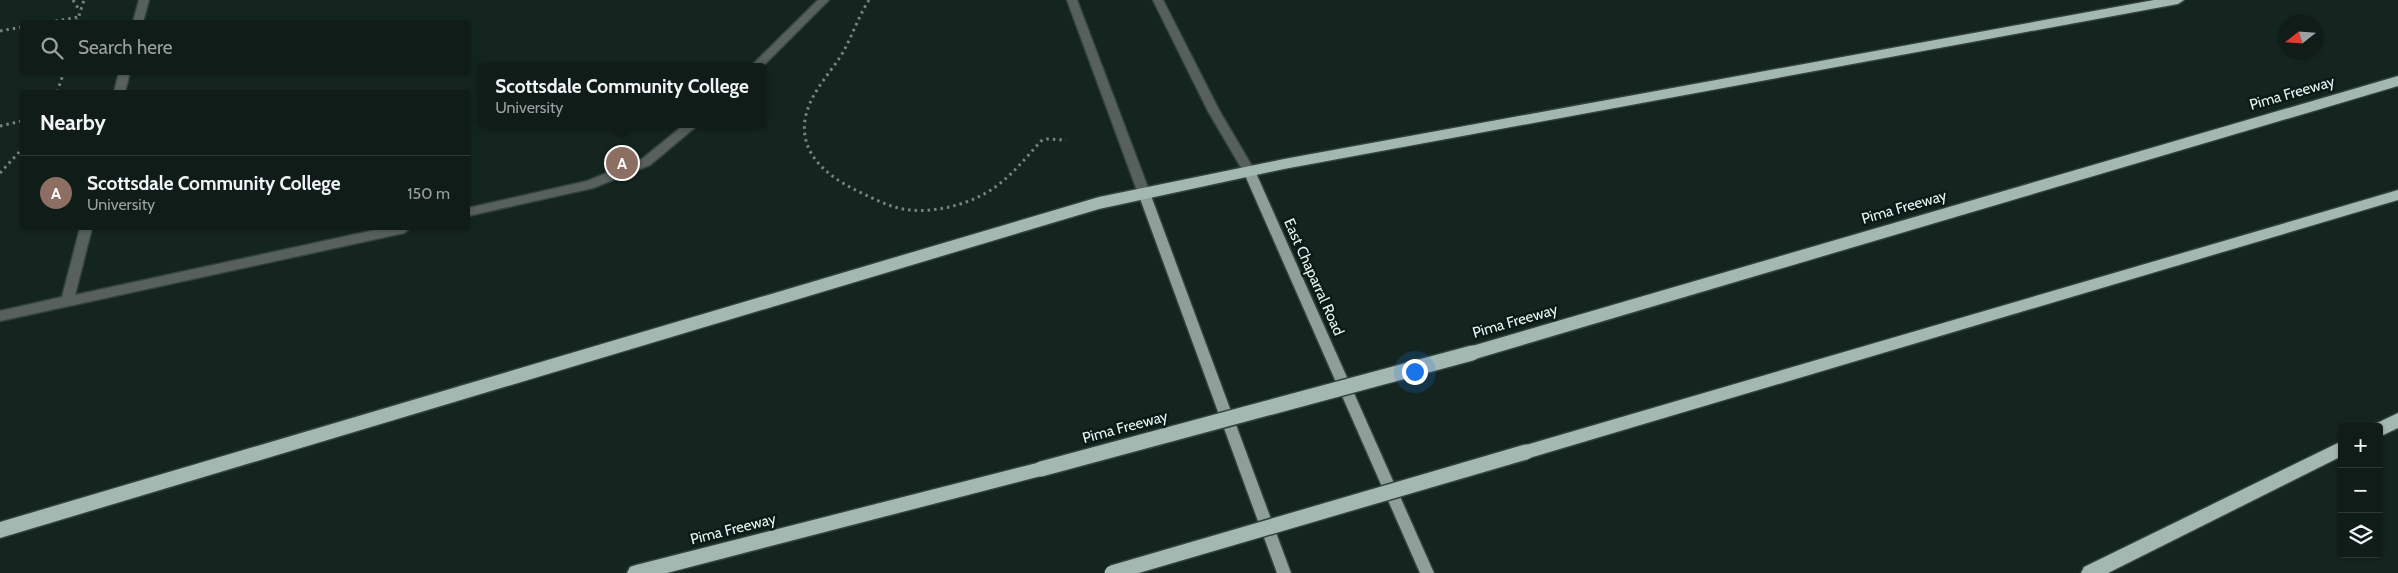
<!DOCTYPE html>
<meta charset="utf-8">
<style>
:root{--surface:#0f1c18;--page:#1d2925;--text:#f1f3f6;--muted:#9ba1a2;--line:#2f3a37;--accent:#c2a7f2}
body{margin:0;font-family:Cabin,sans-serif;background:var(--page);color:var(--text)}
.controls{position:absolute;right:15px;bottom:15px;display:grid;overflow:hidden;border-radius:5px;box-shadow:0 1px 4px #0004}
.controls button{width:45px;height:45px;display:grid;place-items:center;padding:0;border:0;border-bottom:1px solid var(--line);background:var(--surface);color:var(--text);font:25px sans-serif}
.compass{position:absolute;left:2278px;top:15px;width:45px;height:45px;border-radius:50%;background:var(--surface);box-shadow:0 1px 4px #0004;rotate:253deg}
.you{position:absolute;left:1414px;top:371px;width:18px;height:18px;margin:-12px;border:4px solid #fff;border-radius:50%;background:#1a73e8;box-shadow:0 0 0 8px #1a73e833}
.badge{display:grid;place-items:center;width:32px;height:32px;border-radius:50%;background:var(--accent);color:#fff;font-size:16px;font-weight:700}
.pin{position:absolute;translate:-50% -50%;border:2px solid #fff;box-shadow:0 1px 5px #0006}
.popup{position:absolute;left:478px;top:63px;width:288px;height:65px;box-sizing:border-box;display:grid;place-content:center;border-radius:5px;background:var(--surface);filter:drop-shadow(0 1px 4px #0005);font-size:16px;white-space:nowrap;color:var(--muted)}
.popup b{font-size:19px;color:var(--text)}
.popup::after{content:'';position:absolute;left:50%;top:100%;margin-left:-10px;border:10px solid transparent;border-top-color:var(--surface)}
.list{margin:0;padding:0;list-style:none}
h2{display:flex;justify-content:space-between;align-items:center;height:65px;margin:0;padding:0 20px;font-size:21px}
h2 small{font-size:16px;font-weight:400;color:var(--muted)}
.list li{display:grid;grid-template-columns:32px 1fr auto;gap:15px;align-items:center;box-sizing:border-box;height:75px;padding:0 20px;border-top:1px solid var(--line)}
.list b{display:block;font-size:19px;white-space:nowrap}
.list p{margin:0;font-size:16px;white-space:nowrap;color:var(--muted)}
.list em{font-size:16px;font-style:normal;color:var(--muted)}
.icon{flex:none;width:28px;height:28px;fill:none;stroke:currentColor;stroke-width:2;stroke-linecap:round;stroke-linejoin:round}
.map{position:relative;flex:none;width:2398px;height:573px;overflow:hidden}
.search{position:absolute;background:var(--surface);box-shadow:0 1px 4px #0004;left:20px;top:20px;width:450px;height:55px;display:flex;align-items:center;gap:12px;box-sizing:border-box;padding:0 18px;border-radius:5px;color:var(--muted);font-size:19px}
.panel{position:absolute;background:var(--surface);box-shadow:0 1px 4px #0004;left:20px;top:90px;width:450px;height:140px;border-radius:5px}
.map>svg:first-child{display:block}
</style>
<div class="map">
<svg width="2398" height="573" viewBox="0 0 2398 573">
<rect width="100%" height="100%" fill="#142520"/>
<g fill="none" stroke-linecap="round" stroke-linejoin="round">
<g stroke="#32423d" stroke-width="3">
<path id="minor" d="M 139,0 L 149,0 L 143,22 L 133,22 Z
M 818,0 L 829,0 L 762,67 L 750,67 Z
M 1067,0 L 1077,0 L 1150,193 L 1148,196 L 1140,196 L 1138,193 Z
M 1153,0 L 1163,0 L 1219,110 L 1256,173 L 1254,176 L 1246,176 L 1208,111 Z
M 119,72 L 130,72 L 125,92 L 114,92 Z
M 685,124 L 699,124 L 650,165 L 593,188 L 468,216 L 468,208 L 587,181 L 642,159 Z
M 80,228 L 92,228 L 75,295 L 384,228 L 410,228 L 404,233 L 0,321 L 0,311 L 62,297 Z"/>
</g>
<g stroke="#32423d" stroke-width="3">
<path id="major" d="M 1250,169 L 1256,173 L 1434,573 L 1420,573 L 1244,173 Z
M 1144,188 L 1150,193 L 1291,573 L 1277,573 L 1138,193 Z"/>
</g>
<g stroke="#32423d" stroke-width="3">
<path id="highway" d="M 2154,0 L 2184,0 L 2178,4 L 1284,169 L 1099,209 L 0,538 L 0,522 L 1099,197 L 1284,159 Z
M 2398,76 L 2398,86 L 1472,360 L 1467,358 L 1464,353 L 1467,348 L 1472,346 Z
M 2398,190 L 2398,200 L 1526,459 L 1520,457 L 1518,452 L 1520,447 L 1526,445 Z
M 2398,413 L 2398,428 L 2379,437 L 2379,427 L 2372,427 L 2373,425 Z
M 2342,441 L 2342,456 L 2108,573 L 2081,573 L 2084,567 Z
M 1041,462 L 1047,464 L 1049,469 L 1047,474 L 1041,476 L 667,573 L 627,573 L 630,567 L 636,565 Z"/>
</g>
<path stroke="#768480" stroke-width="3" stroke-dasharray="2.5 4" stroke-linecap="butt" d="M 73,0 L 80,11
M 869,0 C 858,17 852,37 842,54 C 829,75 809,94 805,120 C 799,161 839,183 870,197 C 883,203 896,209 910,210 C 932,212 956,207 976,198 C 1004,186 1022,162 1041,141 L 1047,139 L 1066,140
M 49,22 L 79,17
M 77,22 L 84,0
M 0,31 L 22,27
M 57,92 L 64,72
M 0,126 L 22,121
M 0,173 L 22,149"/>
<use href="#minor" fill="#58605d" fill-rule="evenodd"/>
<use href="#major" fill="#8e9f9a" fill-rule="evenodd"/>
<use href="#highway" fill="#a4b8b2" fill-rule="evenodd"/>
<g stroke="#32423d" stroke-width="18" stroke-linecap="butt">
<path id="highway-bridge" d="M 1041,469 L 1472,353
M 1112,573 L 1526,452"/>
</g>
<use href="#highway-bridge" stroke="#a4b8b2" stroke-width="15"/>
</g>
<g text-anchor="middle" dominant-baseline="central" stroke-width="5" stroke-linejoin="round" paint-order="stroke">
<g font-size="15" fill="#e9f4f1" stroke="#0a1b17">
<text transform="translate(2292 93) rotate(-16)">Pima Freeway</text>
<text transform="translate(1904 207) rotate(-16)">Pima Freeway</text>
<text transform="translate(1314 277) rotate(66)">East Chaparral Road</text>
<text transform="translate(1515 321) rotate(-16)">Pima Freeway</text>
<text transform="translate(1125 427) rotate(-15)">Pima Freeway</text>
<text transform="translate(733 529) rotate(-14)">Pima Freeway</text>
</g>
</g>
</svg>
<div class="controls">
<button>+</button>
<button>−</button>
<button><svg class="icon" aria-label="layers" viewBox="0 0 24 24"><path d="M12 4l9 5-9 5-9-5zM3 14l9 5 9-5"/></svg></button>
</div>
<svg class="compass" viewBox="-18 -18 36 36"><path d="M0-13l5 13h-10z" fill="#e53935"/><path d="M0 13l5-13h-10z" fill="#9ba1a2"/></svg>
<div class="you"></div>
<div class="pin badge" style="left:622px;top:163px;background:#8d6e63">A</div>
<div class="popup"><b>Scottsdale Community College</b>University</div>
<div class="search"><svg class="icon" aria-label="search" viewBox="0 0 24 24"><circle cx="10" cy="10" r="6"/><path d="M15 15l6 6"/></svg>Search here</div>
<section class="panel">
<h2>Nearby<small></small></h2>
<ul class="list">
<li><span class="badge" style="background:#8d6e63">A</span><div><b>Scottsdale Community College</b><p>University</p></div><em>150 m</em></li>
</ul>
</section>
</div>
